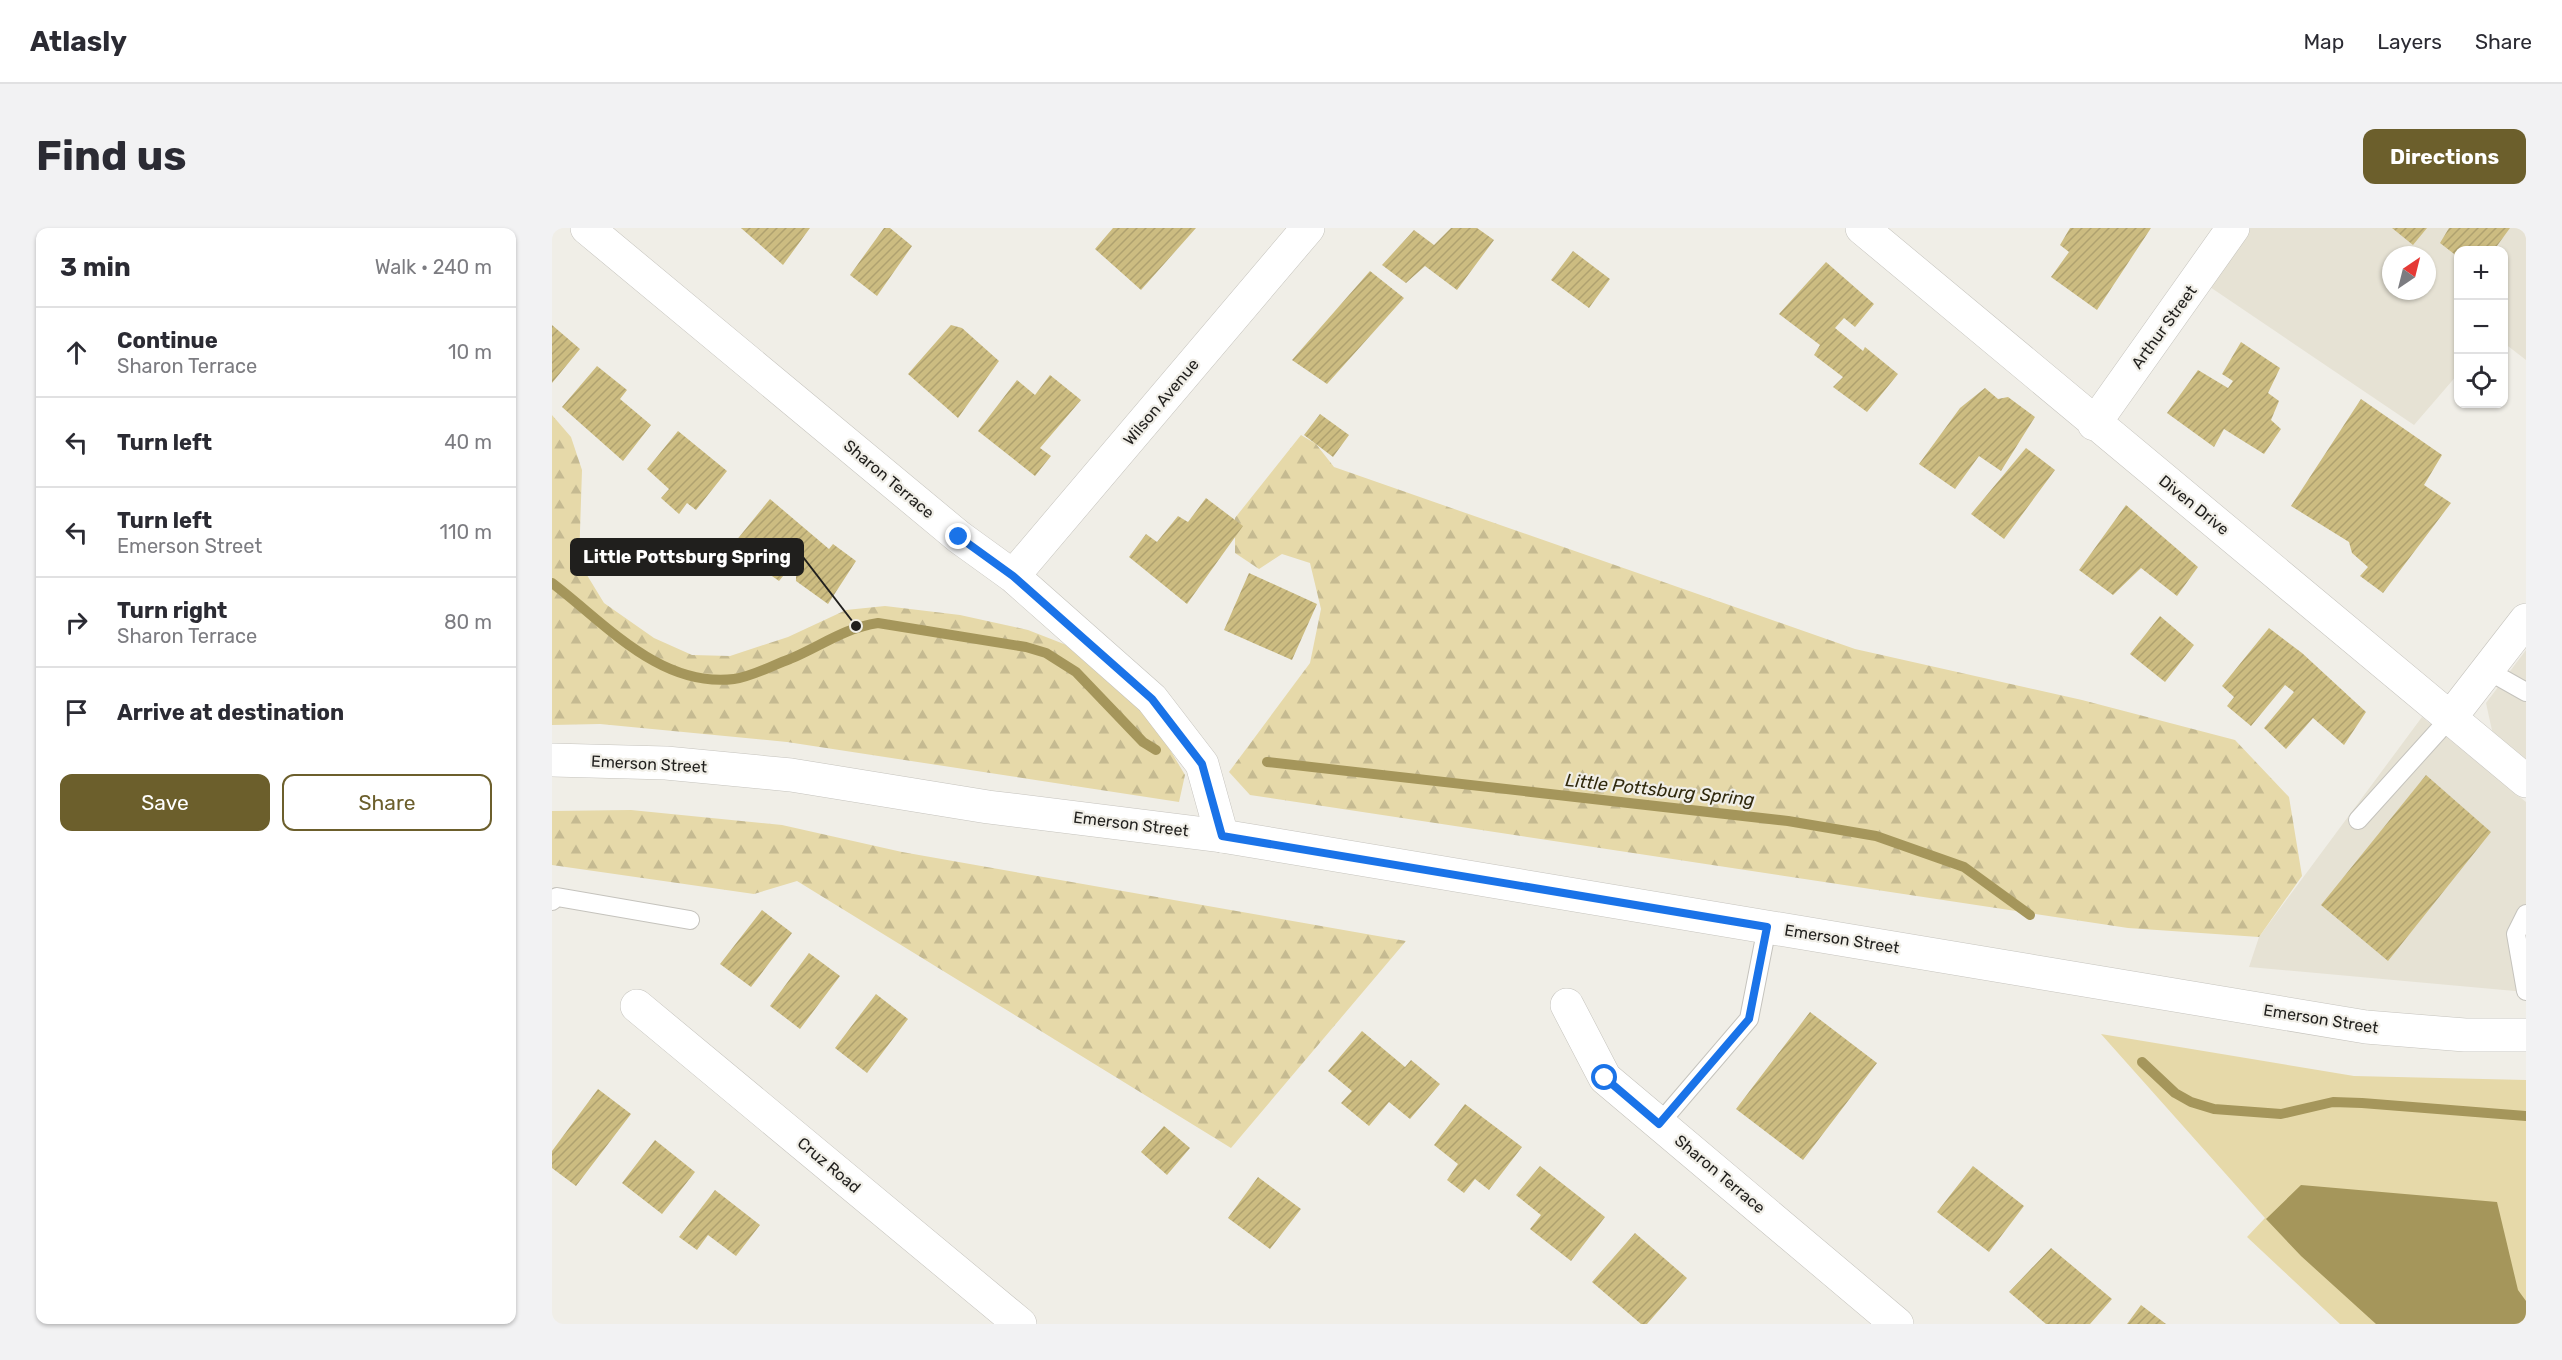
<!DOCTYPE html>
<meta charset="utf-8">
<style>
:root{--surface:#fff;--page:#f2f2f3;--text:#2b2b33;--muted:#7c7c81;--line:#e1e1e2;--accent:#6c5f2c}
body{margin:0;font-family:Rubik,sans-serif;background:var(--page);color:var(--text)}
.controls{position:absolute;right:18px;top:18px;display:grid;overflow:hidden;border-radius:12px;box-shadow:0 2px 4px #0004}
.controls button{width:54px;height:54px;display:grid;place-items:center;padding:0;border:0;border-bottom:2px solid var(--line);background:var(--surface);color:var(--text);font:30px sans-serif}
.compass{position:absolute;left:1830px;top:18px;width:54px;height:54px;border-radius:50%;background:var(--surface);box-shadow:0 2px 4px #0004;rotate:35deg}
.stop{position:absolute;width:18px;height:18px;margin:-14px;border:4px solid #1a73e8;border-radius:50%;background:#fff}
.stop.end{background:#1a73e8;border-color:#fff;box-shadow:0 2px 6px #0008}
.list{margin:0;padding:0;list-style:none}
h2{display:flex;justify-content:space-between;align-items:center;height:78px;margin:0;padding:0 24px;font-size:26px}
h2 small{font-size:20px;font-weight:400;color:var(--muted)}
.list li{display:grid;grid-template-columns:39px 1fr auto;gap:18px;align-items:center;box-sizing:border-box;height:90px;padding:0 24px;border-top:2px solid var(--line)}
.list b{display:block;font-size:22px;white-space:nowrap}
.list p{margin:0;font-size:20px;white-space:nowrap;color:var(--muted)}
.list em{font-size:20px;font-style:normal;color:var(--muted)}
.actions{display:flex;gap:12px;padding:18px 24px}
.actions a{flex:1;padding:14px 0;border:2px solid var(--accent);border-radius:12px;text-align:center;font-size:21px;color:var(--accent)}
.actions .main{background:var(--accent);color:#fff}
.icon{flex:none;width:33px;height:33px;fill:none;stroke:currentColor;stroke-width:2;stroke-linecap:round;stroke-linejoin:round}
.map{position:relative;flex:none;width:1974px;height:1096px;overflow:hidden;border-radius:12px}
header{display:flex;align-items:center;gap:36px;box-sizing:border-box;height:84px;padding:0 30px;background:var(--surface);border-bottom:2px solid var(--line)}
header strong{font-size:28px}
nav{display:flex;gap:33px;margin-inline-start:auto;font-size:21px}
.intro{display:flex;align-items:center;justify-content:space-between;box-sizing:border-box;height:144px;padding:0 36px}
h1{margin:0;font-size:42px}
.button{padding:15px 27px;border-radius:12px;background:var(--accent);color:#fff;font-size:21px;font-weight:700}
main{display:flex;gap:36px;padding:0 36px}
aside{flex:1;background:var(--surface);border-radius:12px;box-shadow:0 2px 4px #0004}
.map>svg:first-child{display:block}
</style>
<header>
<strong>Atlasly</strong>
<nav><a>Map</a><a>Layers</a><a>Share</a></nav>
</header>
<div class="intro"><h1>Find us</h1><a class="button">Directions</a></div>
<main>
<aside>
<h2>3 min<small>Walk · 240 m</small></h2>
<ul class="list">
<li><svg class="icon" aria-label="ahead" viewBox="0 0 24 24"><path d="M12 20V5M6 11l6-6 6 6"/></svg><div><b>Continue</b><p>Sharon Terrace</p></div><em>10 m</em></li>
<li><svg class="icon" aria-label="left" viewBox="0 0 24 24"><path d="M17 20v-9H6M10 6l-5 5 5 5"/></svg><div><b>Turn left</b></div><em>40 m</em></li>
<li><svg class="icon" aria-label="left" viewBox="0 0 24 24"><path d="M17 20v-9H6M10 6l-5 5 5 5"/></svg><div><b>Turn left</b><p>Emerson Street</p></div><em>110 m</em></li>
<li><svg class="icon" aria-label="right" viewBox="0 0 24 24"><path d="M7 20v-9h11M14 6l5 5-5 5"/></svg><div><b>Turn right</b><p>Sharon Terrace</p></div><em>80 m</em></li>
<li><svg class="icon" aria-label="arrive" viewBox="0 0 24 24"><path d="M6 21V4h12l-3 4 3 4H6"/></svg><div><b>Arrive at destination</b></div></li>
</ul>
<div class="actions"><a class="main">Save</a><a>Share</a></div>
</aside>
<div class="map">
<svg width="1974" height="1096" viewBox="0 0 1974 1096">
<defs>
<pattern id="forest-firs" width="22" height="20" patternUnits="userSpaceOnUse" patternTransform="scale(1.5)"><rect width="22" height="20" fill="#e6d9a9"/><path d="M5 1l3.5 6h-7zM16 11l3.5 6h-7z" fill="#c5ba91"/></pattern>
<pattern id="building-hatch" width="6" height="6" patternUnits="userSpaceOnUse" patternTransform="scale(1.5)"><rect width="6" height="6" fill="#ccbc81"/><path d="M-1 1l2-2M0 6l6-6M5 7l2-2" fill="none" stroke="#afa16f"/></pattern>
</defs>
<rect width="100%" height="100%" fill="#f0eee7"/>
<path fill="#e6e2d4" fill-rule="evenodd" d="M 1695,0 L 1974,0 L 1974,132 L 1952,115 L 1952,22 L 1906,22 L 1906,146 L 1862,197 L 1655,57 ZM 1839,27 L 1875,27 L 1875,63 L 1839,63 Z
M 1974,422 L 1974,535 L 1941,507 L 1934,475 Z
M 1870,489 L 1974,574 L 1974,764 L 1697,739 L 1707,709 Z"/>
<path fill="#e6d9a9" d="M 1549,806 L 1802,848 L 1974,852 L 1974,1096 L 1788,1096 L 1695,1009 L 1713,990 Z"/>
<path fill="url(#forest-firs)" d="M 0,187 L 19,209 L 30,242 L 27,334 L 52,375 L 102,410 L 140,427 L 178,428 L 236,409 L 294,382 L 333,378 L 408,387 L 476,402 L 517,418 L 585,475 L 611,510 L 633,547 L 627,574 L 235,514 L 48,496 L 0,497 Z
M 749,207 L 764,216 L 782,239 L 1303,421 L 1530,472 L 1683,512 L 1737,569 L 1750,648 L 1707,709 L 1576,700 L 698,567 L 677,544 L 758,435 L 769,381 L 758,335 L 730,326 L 707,341 L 683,325 L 683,290 Z
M 79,582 L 230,597 L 350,624 L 854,713 L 679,920 L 245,653 L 202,666 L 0,637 L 0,583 Z"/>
<path fill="#a5965b" d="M 1749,957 L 1945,974 L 1966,1062 L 1974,1073 L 1974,1096 L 1824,1096 L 1749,1028 L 1714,991 Z"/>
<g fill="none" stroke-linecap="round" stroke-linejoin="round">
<path stroke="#a5965b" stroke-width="10" d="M 0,355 C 53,395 108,460 182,451 C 199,449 221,437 238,431 C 269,418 292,400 326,395 L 474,419 L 494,425 L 524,444 L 591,514 L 604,522
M 715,534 L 1236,593 L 1324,608 L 1412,639 L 1478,687
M 1590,834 L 1623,865 L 1639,874 L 1662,881 L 1729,886 L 1781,874 L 1810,875 L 1974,888"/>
</g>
<path fill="url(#building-hatch)" d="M 189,0 L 258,0 L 231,37 Z
M 332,0 L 338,0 L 360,18 L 325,68 L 298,47 Z
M 561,0 L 644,0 L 589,62 L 543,21 Z
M 899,0 L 925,0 L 942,12 L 905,62 L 873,38 L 854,55 L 830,37 L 862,2 L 882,17 Z
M 1518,0 L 1599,0 L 1545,82 L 1499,49 L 1517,24 L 1508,17 Z
M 1840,0 L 1875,0 L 1861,17 Z
M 1897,0 L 1958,0 L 1942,22 L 1906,22 L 1906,29 L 1888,15 Z
M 1021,23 L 1058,51 L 1037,80 L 999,52 Z
M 1274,34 L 1322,76 L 1303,99 L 1292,90 L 1283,100 L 1311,123 L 1313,119 L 1346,146 L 1315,184 L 1281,159 L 1291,149 L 1262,127 L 1268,117 L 1227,86 Z
M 818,43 L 852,70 L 775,156 L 740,132 Z
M 0,97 L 28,121 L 0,155 Z
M 399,97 L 410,100 L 447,133 L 406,190 L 356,146 Z
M 1689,114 L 1728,140 L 1716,165 L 1727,173 L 1719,192 L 1729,201 L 1712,226 L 1672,201 L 1662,219 L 1615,185 L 1646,142 L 1676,160 L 1681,153 L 1670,146 Z
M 45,138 L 75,162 L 68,171 L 99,197 L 71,233 L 10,179 Z
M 498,147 L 529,172 L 488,220 L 499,228 L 483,248 L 426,203 L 465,152 L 483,167 Z
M 1433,160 L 1446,171 L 1456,169 L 1483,189 L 1449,243 L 1427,228 L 1403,261 L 1367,236 L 1408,180 Z
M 1809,171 L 1890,227 L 1872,257 L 1899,275 L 1831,365 L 1808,348 L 1816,339 L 1800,325 L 1797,314 L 1739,278 Z
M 768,186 L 797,207 L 781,229 L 752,207 Z
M 126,203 L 175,243 L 144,282 L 135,275 L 127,286 L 109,270 L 117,261 L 95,241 Z
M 1474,220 L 1503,242 L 1452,311 L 1419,286 Z
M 654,270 L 691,298 L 635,376 L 577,329 L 594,306 L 605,314 L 626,288 L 636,294 Z
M 218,271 L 277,321 L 281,316 L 304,333 L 276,376 L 244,353 L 244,342 L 240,337 L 227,353 L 179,319 Z
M 1574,277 L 1646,339 L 1625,368 L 1589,340 L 1561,367 L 1527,342 Z
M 697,345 L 765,376 L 740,432 L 672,402 Z
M 1608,388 L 1642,417 L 1613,454 L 1578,426 Z
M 1717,400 L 1750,425 L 1814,484 L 1792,517 L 1761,490 L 1734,521 L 1712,500 L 1742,464 L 1733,457 L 1699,498 L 1675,478 L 1682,469 L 1670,458 Z
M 1874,547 L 1939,604 L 1836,733 L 1769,677 Z
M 210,682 L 240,705 L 199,759 L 168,736 Z
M 257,725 L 288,748 L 248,801 L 218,778 Z
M 324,766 L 356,791 L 315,845 L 283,820 Z
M 1258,784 L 1325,835 L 1251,932 L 1184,881 Z
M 810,803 L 853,839 L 859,832 L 888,856 L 858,891 L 837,874 L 817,898 L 789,875 L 800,863 L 776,843 Z
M 46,861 L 79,886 L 24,958 L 0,940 L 0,923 Z
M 913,876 L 970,919 L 937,962 L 923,951 L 912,965 L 895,952 L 906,936 L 882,917 Z
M 612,898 L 638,920 L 615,947 L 589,924 Z
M 103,912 L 143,944 L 110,986 L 70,955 Z
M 988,938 L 1053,989 L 1019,1033 L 978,1001 L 989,987 L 964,967 Z
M 1421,938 L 1472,978 L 1437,1024 L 1385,984 Z
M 706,949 L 749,981 L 718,1021 L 676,990 Z
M 163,962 L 208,997 L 184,1028 L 156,1007 L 145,1022 L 127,1009 Z
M 1083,1005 L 1135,1050 L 1095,1096 L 1089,1096 L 1040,1054 Z
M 1499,1020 L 1560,1071 L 1538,1096 L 1494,1096 L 1457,1064 Z
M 1589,1077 L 1614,1096 L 1575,1096 Z"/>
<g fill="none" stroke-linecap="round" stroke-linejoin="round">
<g stroke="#c5c3bd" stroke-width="20">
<path id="lane" d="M 1935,442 L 1974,464
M 1806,592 L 1898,490
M 0,673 L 5,669 L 138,692
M 1974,686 L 1964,706 L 1974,763
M 1107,896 L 1197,791 L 1215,699"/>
</g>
<g stroke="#c5c3bd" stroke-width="34">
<path id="street" d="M 35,0 L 407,309 L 461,348 L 600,471 L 650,536 L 670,608
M 1310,0 L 1974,553
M 1542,196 L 1681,0
M 461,348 L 756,0
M 1898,490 L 1974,392
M 1015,777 L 1053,850 L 1345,1096
M 85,778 L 468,1096"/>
</g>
<g stroke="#c5c3bd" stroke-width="34">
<path id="secondary" d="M 0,532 L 114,535 L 239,547 L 436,579 L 670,608 L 1814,799 L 1913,807 L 1974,807"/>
</g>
<use href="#lane" stroke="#fff" stroke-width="18"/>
<use href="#street" stroke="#fff" stroke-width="33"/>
<use href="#secondary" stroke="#fff" stroke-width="33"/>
</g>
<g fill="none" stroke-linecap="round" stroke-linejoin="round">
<path stroke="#1a73e8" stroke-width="8" d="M 407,309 L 461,348 L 600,471 L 650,536 L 670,608 L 1215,699 L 1197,791 L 1107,896 L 1053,850"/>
</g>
<g text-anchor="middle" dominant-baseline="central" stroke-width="4.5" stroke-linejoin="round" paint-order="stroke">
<g font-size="16" fill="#201f1d" stroke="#f0eee7">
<text transform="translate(1612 99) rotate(-54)">Arthur Street</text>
<text transform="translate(609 174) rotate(-50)">Wilson Avenue</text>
<text transform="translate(337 251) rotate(40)">Sharon Terrace</text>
<text transform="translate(1642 277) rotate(39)">Diven Drive</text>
<text transform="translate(97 536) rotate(3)">Emerson Street</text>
<text transform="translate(579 596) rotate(7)">Emerson Street</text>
<text transform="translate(1290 711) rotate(9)">Emerson Street</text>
<text transform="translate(1769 791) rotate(9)">Emerson Street</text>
<text transform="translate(277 937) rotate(40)">Cruz Road</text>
<text transform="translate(1168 946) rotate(40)">Sharon Terrace</text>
</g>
<g font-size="18" font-style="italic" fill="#30290d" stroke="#f0eee7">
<text transform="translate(1108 562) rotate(6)">Little Pottsburg Spring</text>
</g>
</g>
<path fill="none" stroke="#201f1d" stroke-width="2" d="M304 398L251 329"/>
<circle fill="#201f1d" stroke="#f0eee7" stroke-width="2" cx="304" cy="398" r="6"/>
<rect fill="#201f1d" stroke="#201f1d" stroke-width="2" x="19" y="311" width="232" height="36" rx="6"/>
<g font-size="18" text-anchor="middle" font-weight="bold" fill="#fff">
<text x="135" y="335">Little Pottsburg Spring</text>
</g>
</svg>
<div class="controls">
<button>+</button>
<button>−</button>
<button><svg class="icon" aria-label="locate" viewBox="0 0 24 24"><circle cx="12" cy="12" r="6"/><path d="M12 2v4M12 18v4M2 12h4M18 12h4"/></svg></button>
</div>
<svg class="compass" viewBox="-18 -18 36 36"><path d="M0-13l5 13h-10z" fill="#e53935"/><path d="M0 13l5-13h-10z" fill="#7c7c81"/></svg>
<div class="stop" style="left:1053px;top:850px"></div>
<div class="stop end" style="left:407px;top:309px"></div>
</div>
</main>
